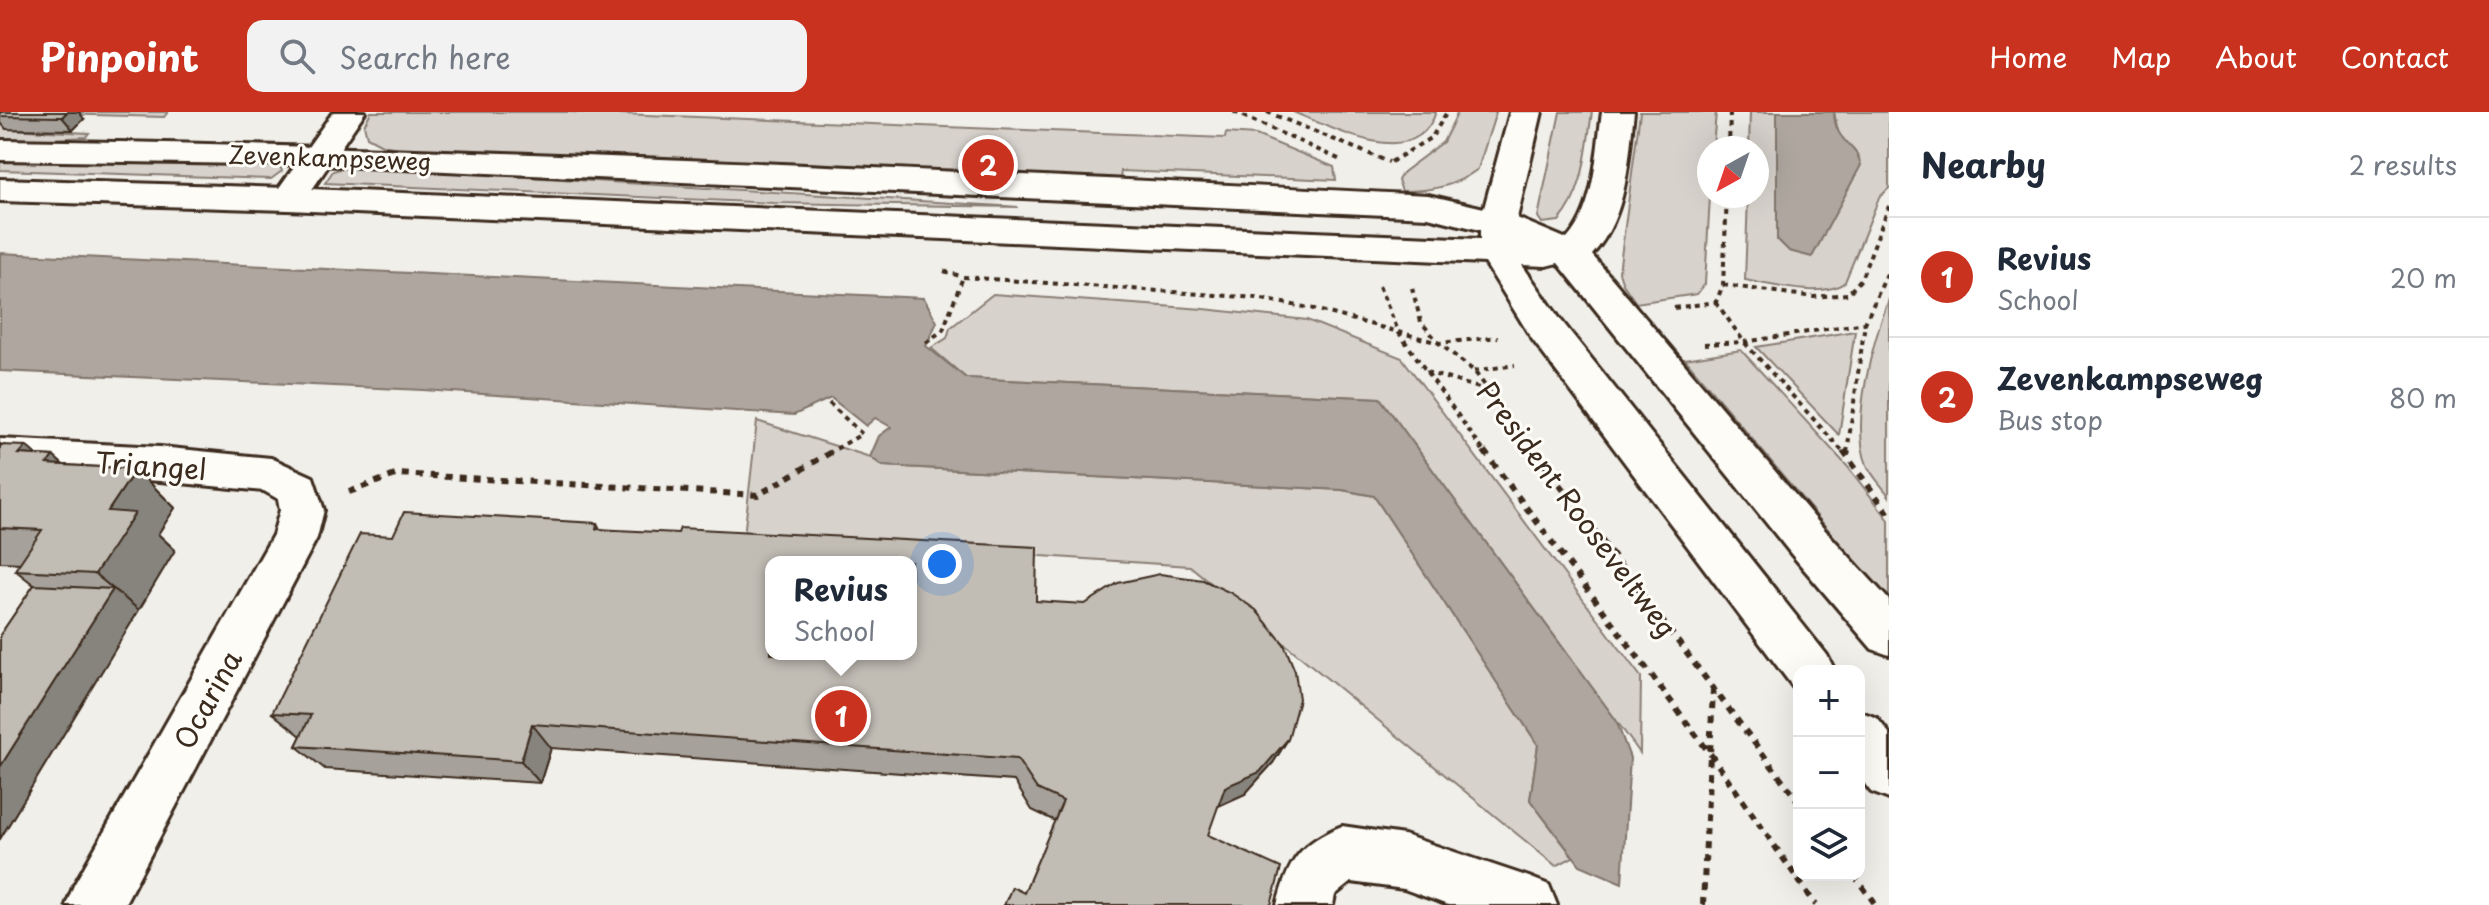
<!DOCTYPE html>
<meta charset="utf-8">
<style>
:root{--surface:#fff;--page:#f2f2f3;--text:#1f2937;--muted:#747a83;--line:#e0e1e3;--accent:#c8321e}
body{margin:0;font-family:"Playpen Sans",sans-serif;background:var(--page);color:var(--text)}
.controls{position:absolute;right:24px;bottom:24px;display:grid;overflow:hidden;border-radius:16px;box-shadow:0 8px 32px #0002}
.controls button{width:72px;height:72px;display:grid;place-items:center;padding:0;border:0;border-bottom:2px solid var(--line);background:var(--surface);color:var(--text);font:40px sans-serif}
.compass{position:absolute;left:1697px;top:24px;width:72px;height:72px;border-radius:50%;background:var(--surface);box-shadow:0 8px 32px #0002;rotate:220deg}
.you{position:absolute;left:942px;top:452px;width:28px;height:28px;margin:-20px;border:6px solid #fff;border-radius:50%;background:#1a73e8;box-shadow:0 0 0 12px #1a73e833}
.badge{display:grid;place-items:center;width:52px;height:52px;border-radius:50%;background:var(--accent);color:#fff;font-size:26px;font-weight:700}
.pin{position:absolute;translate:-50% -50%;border:4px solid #fff;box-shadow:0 2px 8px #0006}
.popup{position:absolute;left:765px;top:444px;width:152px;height:104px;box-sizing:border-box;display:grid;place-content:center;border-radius:16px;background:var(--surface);filter:drop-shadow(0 2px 6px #0005);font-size:26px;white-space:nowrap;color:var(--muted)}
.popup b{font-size:30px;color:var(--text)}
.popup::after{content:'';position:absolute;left:50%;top:100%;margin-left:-16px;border:16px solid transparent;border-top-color:var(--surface)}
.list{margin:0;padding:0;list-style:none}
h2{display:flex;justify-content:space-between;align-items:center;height:104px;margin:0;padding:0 32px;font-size:34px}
h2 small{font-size:26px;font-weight:400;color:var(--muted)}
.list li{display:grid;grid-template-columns:52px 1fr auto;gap:24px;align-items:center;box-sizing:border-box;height:120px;padding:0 32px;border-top:2px solid var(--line)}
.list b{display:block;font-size:30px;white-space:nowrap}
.list p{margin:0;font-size:26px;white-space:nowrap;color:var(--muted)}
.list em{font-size:26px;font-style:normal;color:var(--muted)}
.icon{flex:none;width:44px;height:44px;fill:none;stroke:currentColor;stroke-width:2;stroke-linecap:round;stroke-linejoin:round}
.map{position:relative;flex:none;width:1889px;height:793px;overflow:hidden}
header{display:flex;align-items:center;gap:48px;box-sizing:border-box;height:112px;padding:0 40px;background:var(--accent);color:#fff}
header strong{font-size:38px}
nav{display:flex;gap:44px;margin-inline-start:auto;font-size:28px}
.search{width:560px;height:72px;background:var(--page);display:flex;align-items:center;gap:20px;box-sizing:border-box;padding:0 28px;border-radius:16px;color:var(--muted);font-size:30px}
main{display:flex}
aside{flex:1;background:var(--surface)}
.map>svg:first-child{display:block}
</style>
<header>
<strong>Pinpoint</strong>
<div class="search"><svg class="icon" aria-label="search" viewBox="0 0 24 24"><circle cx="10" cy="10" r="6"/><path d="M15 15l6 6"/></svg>Search here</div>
<nav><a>Home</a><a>Map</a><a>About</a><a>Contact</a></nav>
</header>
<main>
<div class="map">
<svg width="1889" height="793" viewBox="0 0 1889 793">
<rect width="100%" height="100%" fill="#f1efea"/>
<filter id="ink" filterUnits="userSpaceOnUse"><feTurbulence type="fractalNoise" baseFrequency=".0125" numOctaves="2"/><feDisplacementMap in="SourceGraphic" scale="16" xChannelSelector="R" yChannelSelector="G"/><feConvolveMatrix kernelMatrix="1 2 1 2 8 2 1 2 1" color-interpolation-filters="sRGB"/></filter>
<g filter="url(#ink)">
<path fill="#d7d2cc" stroke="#897e75" stroke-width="2" d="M 0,0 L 168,0 L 164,5 L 22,1 L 7,17 L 89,21 L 86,25 L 0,30 Z
M 371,0 L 570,0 L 1225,26 L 1226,21 L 1256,23 L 1334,55 L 1336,68 L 1121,59 L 1120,68 L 403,37 L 382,33 L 367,25 L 364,13 Z
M 1293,0 L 1436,0 C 1415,62 1332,15 1293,0 Z
M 1458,0 L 1496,0 L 1478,57 C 1454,75 1431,79 1402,79 L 1398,68 L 1403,60 L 1443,30 Z
M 1560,0 L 1592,0 C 1586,37 1585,80 1559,109 L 1542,111 L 1538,105 Z
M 1640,0 L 1716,0 L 1713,36 L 1709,36 L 1710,84 L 1705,172 L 1697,182 L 1636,191 L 1623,172 L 1619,160 Z
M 1750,0 L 1777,0 L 1777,127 L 1859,44 L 1839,25 L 1834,0 L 1889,0 L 1889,76 L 1879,86 L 1845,170 C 1825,187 1771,173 1745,168 L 1748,84 L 1757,84 L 1757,36 L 1749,36 Z
M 0,47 L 278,49 L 282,59 L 271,67 L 0,58 Z
M 350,54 L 1018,95 L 773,91 L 325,71 L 333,59 Z
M 993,182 L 1204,197 L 1307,208 L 1402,246 L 1641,565 L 1640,641 L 1380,286 L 966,266 L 931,236 L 947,226 L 950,216 Z
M 1889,187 L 1889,384 C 1882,374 1872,364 1867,353 C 1850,311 1873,229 1889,187 Z
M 1855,219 L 1839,323 L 1756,235 Z
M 1741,238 L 1847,354 L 1889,408 L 1889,490 L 1685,247 Z
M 757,309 L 870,345 L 883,354 L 1342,378 L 1374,384 L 1538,633 L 1530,688 L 1573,745 L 1556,754 L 1190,454 L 744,424 Z"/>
<path fill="#aea69f" stroke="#80746b" stroke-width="2" d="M 1777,0 L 1834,0 C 1835,32 1856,30 1861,53 L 1812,145 L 1789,139 L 1777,127 Z
M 0,141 L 924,186 L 937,210 L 926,234 L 966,266 L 1380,286 L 1616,608 L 1630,646 L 1622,771 L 1580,753 L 1530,688 L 1538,633 L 1374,384 L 1342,378 L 883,354 L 870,345 L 879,324 L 891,315 L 875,306 L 866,314 L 831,286 L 794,303 L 423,278 L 0,259 Z"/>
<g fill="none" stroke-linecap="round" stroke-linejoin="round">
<g stroke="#3b2a1e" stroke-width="6">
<path id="minor" d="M 333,0 L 365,0 L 300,95 L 288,98 L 276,95 L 271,87 Z
M 0,327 L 160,335 L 271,346 L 313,365 L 324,398 L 317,426 L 124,793 L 66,793 L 74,773 L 273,423 L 280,398 L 278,387 L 264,379 L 160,369 L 0,359 Z
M 1342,714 L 1404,723 L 1529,765 L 1549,773 L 1557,793 L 1448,793 L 1404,777 L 1351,770 L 1335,783 L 1333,793 L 1277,793 C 1288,750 1299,731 1342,714 Z"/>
</g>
<g stroke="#3b2a1e" stroke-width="6">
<path id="major" d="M 1510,0 L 1542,0 L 1517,106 L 1567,127 C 1596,95 1596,40 1602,0 L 1634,0 C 1628,49 1628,104 1592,143 L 1824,417 L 1889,488 L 1889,543 L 1872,537 L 1792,443 L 1558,151 L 1546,154 L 1522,153 L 1560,207 L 1827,543 L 1835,559 L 1799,559 L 1799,577 L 1793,575 L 1532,227 L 1485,151 L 288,98 L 0,89 L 0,67 L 288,76 L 1480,127 L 1480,118 L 1428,105 L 319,53 L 0,48 L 0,28 C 476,35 952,59 1428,83 L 1484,96 Z
M 1859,599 L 1877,606 L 1889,621 L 1889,687 L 1871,680 L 1859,664 Z"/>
</g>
<path stroke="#3b2a1e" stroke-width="4" stroke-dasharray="5 5" stroke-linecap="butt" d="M 1234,0 L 1343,49
M 1267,0 L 1389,50
M 1729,36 L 1730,0
M 1391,50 L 1432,25 L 1447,0
M 944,159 L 963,165 L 1257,186 L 1314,197 L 1439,231 L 1498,225
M 1723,173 L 1814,185 L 1848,182 L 1861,167 L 1889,94
M 1379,174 L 1399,221 L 1485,341
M 1412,176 L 1421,210 L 1439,231 L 1474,259 L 1536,341
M 1716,190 L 1744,230 L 1844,341
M 1674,196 L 1716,190 L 1723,173 L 1727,84
M 926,231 L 943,218 L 963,165
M 1704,232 L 1744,230 L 1865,211
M 1474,259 L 1515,253
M 1426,260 L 1489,279
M 829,291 L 862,322 L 829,341
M 1847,341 L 1865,211 L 1889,157"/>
<path stroke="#3b2a1e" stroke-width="6" stroke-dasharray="7 7" stroke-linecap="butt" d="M 1484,339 L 1711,643 L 1816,793
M 1534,339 L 1799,690
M 1843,339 L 1889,402
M 1847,343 L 1848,339
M 349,380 L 398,362 L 758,383 L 833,339
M 1854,763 L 1876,793
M 1703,793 L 1713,578"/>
<use href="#minor" fill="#fdfcf7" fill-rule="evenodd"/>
<use href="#major" fill="#fdfcf7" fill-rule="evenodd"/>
</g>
<path fill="#a6a29b" stroke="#3b2a1e" stroke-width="2" d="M 0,0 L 84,7 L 73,18 L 6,17 L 0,10 Z
M 0,332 L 37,343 L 53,344 L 63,353 L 136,357 L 175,396 L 158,422 L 175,438 L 0,727 L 0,523 L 34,473 L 15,458 L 20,451 L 0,450 Z
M 597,411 L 600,417 L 1036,489 L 1288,627 L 1273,651 L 1245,682 L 1024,781 L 1055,709 L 1032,698 L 1014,669 L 551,636 L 540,671 L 325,657 L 296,634 L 301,624 L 272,601 L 393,424 Z"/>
<path fill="#87847e" stroke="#3b2a1e" stroke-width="2" d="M 67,0 L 79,0 L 84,7 L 73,18 L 62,5 Z
M 26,334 L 47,352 L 53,344 L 96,382 L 19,342 Z
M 136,357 L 175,396 L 158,422 L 175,438 L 139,498 L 95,462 L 108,399 Z
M 113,477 L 139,498 L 0,727 L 0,655 Z
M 532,612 L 551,636 L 540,671 L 521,649 Z
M 1288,627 L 1273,651 L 1245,682 L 1212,697 L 1225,675 Z"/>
<path fill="#c1bcb4" stroke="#3b2a1e" stroke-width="2" fill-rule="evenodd" d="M 0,0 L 67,0 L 62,5 L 0,4 Z
M 0,333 L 26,334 L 19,342 L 53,344 L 47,352 L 136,357 L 108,399 L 135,401 L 95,462 L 15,458 L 42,418 L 0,416 Z
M 404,400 L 597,411 L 596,417 L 678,421 L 680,416 L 1037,435 L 1036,489 L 1085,492 L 1118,471 L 1160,462 L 1203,468 L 1231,481 L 1256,498 L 1284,532 L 1295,559 L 1299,587 L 1288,627 L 1260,660 L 1225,675 L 1208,723 L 1281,756 L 1271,793 L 1004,793 L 1012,775 L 1024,781 L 1063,689 L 1037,677 L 1017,647 L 532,612 L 521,649 L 296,634 L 311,603 L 272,601 L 360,422 L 393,424 ZM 771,450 L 911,450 L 911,542 L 771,542 Z
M 34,473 L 113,477 L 0,655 L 0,523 Z"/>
</g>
<g text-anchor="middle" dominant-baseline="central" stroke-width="6" stroke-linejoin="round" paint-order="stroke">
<g font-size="24" fill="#3b2a1e" stroke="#fdfcf7">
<text transform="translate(330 45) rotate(2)">Zevenkampseweg</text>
</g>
<g font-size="28" fill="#3b2a1e" stroke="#fdfcf7">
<text transform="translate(151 353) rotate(4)">Triangel</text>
<text transform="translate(1578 397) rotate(53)">President Rooseveltweg</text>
<text transform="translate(207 587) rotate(-61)">Ocarina</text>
</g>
</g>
</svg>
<div class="controls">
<button>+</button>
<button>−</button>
<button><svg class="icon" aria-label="layers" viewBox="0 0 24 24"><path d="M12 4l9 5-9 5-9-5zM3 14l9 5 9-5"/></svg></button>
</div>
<svg class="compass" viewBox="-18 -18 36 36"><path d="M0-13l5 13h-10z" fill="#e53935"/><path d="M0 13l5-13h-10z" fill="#747a83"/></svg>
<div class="you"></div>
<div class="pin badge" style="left:841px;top:604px">1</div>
<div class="popup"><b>Revius</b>School</div>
<div class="pin badge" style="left:988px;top:53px">2</div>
</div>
<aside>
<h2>Nearby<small>2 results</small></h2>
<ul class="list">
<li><span class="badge">1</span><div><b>Revius</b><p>School</p></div><em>20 m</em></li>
<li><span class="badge">2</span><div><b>Zevenkampseweg</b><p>Bus stop</p></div><em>80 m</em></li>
</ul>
</aside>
</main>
